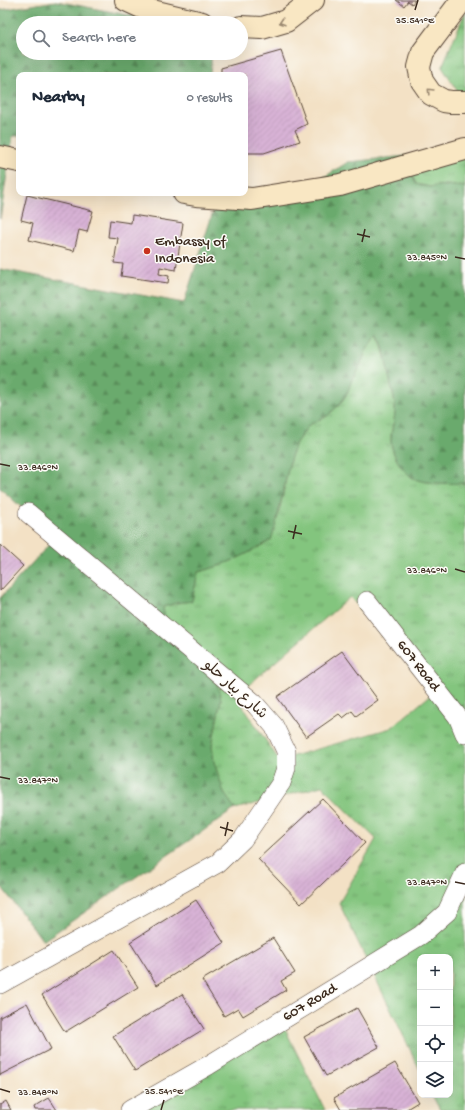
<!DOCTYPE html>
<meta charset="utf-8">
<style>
:root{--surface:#fff;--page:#f6f6f7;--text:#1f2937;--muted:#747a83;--line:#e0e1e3}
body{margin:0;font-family:"Gochi Hand","Playpen Sans Arabic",sans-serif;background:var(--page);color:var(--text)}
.controls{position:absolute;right:12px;bottom:12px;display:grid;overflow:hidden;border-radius:8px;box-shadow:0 4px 16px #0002}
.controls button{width:36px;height:36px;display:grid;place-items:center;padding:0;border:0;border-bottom:1px solid var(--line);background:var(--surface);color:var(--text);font:20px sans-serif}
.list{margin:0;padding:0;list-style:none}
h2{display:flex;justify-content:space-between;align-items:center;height:52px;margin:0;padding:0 16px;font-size:17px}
h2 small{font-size:13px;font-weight:400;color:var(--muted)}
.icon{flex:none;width:22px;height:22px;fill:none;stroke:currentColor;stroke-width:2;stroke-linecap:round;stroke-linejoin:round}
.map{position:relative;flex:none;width:465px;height:1110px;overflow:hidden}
.search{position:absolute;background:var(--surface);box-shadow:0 4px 16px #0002;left:16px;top:16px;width:232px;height:44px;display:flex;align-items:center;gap:10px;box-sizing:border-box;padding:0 14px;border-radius:22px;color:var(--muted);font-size:15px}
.panel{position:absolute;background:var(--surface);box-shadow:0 4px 16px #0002;left:16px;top:72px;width:232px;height:124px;border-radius:8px}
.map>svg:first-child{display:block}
</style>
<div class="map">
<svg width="465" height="1110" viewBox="0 0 465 1110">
<defs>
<pattern id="grass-tufts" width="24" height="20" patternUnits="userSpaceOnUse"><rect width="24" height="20" fill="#83c57e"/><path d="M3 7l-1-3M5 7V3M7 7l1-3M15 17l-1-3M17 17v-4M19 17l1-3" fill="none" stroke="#6ca067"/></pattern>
<pattern id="forest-firs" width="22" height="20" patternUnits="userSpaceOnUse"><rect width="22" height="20" fill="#6aaa6d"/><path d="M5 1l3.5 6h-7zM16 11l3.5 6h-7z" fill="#588b59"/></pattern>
<pattern id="building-hatch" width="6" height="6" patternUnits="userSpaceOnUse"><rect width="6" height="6" fill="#d8b2d6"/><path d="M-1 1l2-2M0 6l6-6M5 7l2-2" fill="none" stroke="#ba99b7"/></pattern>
</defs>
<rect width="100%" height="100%" fill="#fdfcf7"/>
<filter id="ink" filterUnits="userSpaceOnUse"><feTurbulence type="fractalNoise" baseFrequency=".025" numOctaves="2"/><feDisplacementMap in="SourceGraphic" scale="8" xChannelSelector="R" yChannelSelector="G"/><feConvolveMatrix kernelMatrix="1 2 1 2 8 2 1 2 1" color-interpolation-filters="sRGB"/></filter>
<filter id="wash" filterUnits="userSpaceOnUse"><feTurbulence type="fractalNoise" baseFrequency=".012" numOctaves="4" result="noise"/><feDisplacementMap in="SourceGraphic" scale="16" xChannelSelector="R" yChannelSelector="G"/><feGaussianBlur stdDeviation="0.9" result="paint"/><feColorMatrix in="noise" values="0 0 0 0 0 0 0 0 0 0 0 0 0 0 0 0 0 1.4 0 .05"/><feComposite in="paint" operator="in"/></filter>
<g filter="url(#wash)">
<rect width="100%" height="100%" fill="#f3e1c5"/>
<path fill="url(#grass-tufts)" stroke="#5f784e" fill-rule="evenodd" d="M 465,12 L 465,103 L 442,67 Z
M 465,149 L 465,187 L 446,185 L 430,187 L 416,184 L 410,170 Z
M 378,334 C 383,348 386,361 389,376 C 391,386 394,396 395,406 C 396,416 392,426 391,436 C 390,452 400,469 413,478 C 423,484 454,484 465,483 L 465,1110 L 440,1110 L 432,1095 L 450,1095 L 450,957 L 420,957 L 420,1070 L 339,903 L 376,839 L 322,786 L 235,809 L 224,793 L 214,762 L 212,746 L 221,699 L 165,623 L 163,607 L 176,603 L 192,601 L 198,572 C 224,566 248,554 271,540 L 280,508 L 290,460 L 295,444 L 309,425 L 327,416 L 339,405 L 347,394 L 352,379 L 360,366 L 366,351 ZM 350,597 L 433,693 L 391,728 L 279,760 L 236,696 Z
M 284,1027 L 325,1110 L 120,1110 Z"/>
<path fill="url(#forest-firs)" stroke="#526a46" d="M 56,1 L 138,17 L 160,23 L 23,23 L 23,53 L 212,53 L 210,75 L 19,75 L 19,136 L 13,136 L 0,219 L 0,10 Z
M 415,155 L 410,170 L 416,184 L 430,187 L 446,185 L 465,187 L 465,483 C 454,484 423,484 413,478 C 400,469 390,452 391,436 C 392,426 396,417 395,406 C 394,395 391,384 388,373 C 386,360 384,346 378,334 L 366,351 L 360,366 L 352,379 L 347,394 L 339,405 L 327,416 L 309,425 L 295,444 L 290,460 L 276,524 L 271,540 C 248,554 224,566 198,572 L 192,601 L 176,603 L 163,607 L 165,623 L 216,681 L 221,699 L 212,746 L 214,762 L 224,793 L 235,809 L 43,941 L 0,885 L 0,598 L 55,538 L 0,488 L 0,269 L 184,303 L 219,193 L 313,184 L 348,162 Z"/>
<g id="blocks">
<path fill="url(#building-hatch)" d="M 396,0 L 415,0 L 412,4 L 408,1 L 404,6 Z
M 281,51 L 307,124 L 295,130 L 300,141 L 264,153 L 245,153 L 245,75 L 221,75 L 221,68 Z
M 27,195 L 93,211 L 87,232 L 79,230 L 74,251 L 29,240 L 33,223 L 21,220 Z
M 132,215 L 183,223 L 176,270 L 160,267 L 159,274 L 169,276 L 168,283 L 121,276 L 123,264 L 114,263 L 118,238 L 108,237 L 110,220 L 131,223 Z
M 0,545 L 23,566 L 0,591 Z
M 342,651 L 378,700 L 356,716 L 352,711 L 343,718 L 339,714 L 306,737 L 277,697 Z
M 323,799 L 365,843 L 301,904 L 258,859 Z
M 196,900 L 224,943 L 157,985 L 130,942 Z
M 273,938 L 295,973 L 281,981 L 286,990 L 243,1016 L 238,1008 L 224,1016 L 202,980 Z
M 114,950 L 138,987 L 65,1032 L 42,995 Z
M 182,994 L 204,1029 L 135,1071 L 113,1036 Z
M 27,1003 L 51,1049 L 0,1075 L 0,1017 Z
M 357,1008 L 379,1047 L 326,1076 L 304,1037 Z
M 395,1063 L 418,1102 L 405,1110 L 341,1110 L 334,1098 Z
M 49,1098 L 57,1110 L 35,1110 L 34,1107 Z
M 6,1101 L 11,1110 L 0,1110 L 0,1105 Z"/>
</g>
</g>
<g filter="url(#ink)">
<use href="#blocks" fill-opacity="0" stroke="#574537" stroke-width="1"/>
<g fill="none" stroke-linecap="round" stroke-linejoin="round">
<g stroke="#574537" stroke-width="20">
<path id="street" d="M 367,601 L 458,717 L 465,734
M 0,984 L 218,863 L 243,839 L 281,783 L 286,768 L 286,751 L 274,726 L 254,703 L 28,513
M 130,1110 L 209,1065 L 421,935 L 447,912 L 465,873"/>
</g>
<g stroke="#574537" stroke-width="24">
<path id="secondary" d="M 126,0 L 148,10 L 202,23
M 462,0 L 423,52 L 419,67 L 422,81 L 431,94 L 444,101 L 451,102 L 465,102
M 241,27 L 262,28 L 286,21 L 313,0
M 0,157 L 19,161
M 184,193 L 196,195 L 252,199 L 340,185 L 465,149"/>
</g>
<use href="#street" stroke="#fff" stroke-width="19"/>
<use href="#secondary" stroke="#f9e7c3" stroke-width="22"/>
</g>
<defs><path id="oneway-chevron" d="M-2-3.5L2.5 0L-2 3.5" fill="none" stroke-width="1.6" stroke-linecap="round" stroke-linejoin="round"/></defs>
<g stroke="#9a8870">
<use href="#oneway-chevron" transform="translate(282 22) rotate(162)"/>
<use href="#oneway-chevron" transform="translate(430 91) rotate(-134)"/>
</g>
</g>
<path fill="none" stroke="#3b2a1e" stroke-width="1.5" d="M 415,10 L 418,0M 357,234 L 370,237M 362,242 L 365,229M 455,257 L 465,259M 0,464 L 10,466M 288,531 L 302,534M 293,539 L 296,525M 455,569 L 465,572M 0,777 L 10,779M 220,827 L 233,831M 225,836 L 228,822M 455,882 L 465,884M 0,1089 L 10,1092M 161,1110 L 164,1100"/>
<circle fill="#c8321e" stroke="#fdfcf7" stroke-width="1.5" cx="147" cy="251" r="4"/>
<g text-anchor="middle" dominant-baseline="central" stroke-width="3" stroke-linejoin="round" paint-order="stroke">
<g font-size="15" fill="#3b2a1e" stroke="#fdfcf7" text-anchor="start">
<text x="155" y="242">Embassy of<tspan x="155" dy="17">Indonesia</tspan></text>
</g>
<g font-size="15" fill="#3b2a1e" stroke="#fdfcf7">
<text transform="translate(418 666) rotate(52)">607 Road</text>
<text transform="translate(235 690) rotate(42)">شارع بيار حلو</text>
<text transform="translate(310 1003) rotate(-31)">607 Road</text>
</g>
</g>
<g font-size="10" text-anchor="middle" fill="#3b2a1e" stroke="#fdfcf7" stroke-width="3" stroke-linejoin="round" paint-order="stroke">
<text x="415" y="23">35.541°E</text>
<text x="427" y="260">33.845°N</text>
<text x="38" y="470">33.846°N</text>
<text x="427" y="573">33.846°N</text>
<text x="38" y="783">33.847°N</text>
<text x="427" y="885">33.847°N</text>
<text x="164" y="1094">35.541°E</text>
<text x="38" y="1095">33.848°N</text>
</g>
</svg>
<div class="controls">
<button>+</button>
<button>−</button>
<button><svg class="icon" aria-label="locate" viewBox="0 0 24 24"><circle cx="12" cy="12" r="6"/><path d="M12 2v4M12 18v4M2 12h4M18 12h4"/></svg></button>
<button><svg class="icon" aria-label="layers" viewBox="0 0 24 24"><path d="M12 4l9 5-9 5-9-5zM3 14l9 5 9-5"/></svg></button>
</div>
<div class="search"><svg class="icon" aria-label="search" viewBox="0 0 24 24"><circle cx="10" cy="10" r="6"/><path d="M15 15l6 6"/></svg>Search here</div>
<section class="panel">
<h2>Nearby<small>0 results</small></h2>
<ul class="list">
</ul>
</section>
</div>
